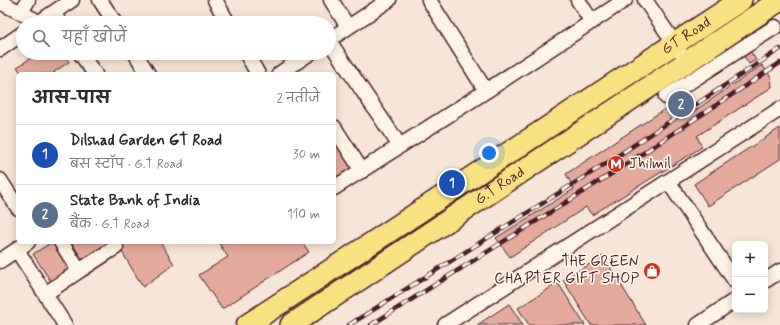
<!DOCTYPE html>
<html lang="hi">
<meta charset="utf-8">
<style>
:root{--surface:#fff;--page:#f2f2f3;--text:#2b2b33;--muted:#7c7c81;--line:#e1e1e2;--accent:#111827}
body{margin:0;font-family:Mynerve,"Playpen Sans Deva",sans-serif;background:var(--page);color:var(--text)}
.controls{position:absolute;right:12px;bottom:12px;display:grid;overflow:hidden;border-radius:6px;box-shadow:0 2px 10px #0003}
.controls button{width:36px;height:36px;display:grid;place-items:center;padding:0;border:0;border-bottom:1px solid var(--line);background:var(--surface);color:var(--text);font:20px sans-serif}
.you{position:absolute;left:489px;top:153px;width:14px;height:14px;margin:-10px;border:3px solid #fff;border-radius:50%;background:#1a73e8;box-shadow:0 0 0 6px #1a73e833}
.badge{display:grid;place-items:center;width:26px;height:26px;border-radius:50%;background:var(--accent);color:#fff;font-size:13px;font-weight:700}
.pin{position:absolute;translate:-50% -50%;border:2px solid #fff;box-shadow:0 1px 4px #0006}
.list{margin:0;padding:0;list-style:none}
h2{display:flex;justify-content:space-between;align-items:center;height:52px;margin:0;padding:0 16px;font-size:17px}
h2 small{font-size:13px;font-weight:400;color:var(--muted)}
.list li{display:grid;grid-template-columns:26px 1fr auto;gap:12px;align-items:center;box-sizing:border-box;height:60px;padding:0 16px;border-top:1px solid var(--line)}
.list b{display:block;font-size:15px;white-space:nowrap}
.list p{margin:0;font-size:13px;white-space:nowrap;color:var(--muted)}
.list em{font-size:13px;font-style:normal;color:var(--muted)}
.icon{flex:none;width:22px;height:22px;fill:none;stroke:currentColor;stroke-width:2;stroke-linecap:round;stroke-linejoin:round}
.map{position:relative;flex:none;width:780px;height:325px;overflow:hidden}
.search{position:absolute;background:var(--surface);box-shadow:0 2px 10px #0003;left:16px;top:16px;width:320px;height:44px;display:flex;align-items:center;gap:10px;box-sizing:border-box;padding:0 14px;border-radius:22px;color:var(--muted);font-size:15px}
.panel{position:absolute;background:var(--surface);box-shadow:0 2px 10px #0003;left:16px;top:72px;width:320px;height:172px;border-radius:6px}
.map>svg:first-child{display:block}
</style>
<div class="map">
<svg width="780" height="325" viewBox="0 0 780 325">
<rect width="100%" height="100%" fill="#f7e6d7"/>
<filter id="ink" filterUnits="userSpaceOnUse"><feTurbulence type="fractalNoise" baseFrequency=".025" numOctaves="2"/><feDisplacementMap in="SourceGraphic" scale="8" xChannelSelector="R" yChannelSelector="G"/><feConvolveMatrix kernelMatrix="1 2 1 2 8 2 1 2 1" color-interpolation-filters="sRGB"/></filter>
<g filter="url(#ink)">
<path fill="#e4ab9d" stroke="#4a1f2b" d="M 750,51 L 756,60 L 749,64 L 743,55 Z
M 39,53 L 63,53 L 69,62 L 54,72 L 55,74 L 22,74 L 17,67 Z
M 762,65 L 771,77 L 772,87 L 697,136 L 702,147 L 592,215 L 586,207 L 510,257 L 496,238 L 574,189 L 566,174 L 674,103 L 684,118 Z
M 780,128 L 780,159 L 708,206 L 694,184 Z
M 334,136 L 357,171 L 334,185 Z
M 52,242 L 72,273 L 53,285 L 33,254 Z
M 71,242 L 111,242 L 114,246 L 86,264 Z
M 116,242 L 160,242 L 174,264 L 143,287 Z
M 218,242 L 302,242 L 309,252 L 222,309 L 199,275 L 228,257 Z
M 603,256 L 646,325 L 591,325 L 563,280 Z
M 558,283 L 585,325 L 529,325 L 518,308 Z
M 509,304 L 523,325 L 477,325 Z"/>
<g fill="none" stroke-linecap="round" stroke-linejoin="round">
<g stroke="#4a1f2b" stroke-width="17">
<path id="minor" d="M 100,0 L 115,23
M 215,0 L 228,23
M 331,0 L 348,27
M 429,0 L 486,91
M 578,0 L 592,22
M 645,0 L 679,50
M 0,2 L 39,22
M 21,13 L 28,0
M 53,13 L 60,23
M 38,23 L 72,0
M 329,40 L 389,0
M 329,41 L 400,146
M 0,49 L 23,33
M 80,53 L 95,74
M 135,53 L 148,74
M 246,53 L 258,74
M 279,74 L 310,53
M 666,97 L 775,27
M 334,127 L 362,171
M 0,180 L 18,208
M 668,181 L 735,281
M 334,188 L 486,91 L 625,0
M 17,250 L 65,325
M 0,261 L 28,242
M 79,271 L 116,247
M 765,281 L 780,271
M 45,294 L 79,271 L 61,242
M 445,325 L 780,109
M 698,325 L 735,300"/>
</g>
<g stroke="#4a1f2b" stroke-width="24">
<g id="highway">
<path id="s1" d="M 247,325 L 741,0"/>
<path id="s2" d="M 291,325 L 780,0"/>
</g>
</g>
<use href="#minor" stroke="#fcf5e5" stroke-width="14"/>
<use href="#highway" stroke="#f8e181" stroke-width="21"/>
<g stroke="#4a1f2b" stroke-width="4.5">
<path id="rail" d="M 349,325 L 613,159 L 780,49
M 371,325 L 619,169 L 780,63"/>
</g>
<use href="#rail" stroke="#fcf5e5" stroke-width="3" stroke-dasharray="9" stroke-linecap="butt"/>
</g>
</g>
<defs>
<g id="metro-disc" transform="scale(0.9)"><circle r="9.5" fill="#c8321e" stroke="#fcf5e5"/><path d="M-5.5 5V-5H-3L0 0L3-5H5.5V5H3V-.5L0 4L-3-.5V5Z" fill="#fff"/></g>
<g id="shop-disc" transform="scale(0.9)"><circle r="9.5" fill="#c8321e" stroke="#fcf5e5"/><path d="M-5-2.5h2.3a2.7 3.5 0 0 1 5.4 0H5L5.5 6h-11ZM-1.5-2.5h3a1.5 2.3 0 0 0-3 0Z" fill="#fff"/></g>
</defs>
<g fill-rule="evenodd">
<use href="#metro-disc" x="616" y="164"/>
<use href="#shop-disc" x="652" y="271"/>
</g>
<g text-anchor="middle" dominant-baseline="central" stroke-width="3.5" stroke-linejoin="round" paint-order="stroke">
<g font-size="15" fill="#4a1f2b" stroke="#fcf5e5">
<text stroke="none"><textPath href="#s1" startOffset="526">GT Road</textPath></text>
<text stroke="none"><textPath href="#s2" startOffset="251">G.T Road</textPath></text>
</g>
<g font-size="15" fill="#4a1f2b" stroke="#fcf5e5" text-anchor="start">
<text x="629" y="164">Jhilmil</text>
<text x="639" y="262" text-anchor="end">THE GREEN<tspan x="639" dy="17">CHAPTER GIFT SHOP</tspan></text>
</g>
</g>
</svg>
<div class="controls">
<button>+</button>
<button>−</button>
</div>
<div class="you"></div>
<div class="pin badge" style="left:452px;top:183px;background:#1a4fb4">1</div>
<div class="pin badge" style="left:681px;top:104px;background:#5c6f8a">2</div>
<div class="search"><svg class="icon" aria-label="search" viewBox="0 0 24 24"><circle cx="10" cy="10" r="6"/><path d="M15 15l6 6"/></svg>यहाँ खोजें</div>
<section class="panel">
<h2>आस-पास<small>2 नतीजे</small></h2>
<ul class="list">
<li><span class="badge" style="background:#1a4fb4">1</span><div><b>Dilshad Garden GT Road</b><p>बस स्टॉप · G.T Road</p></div><em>30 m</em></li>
<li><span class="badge" style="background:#5c6f8a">2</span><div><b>State Bank of India</b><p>बैंक · G.T Road</p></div><em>110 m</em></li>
</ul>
</section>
</div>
